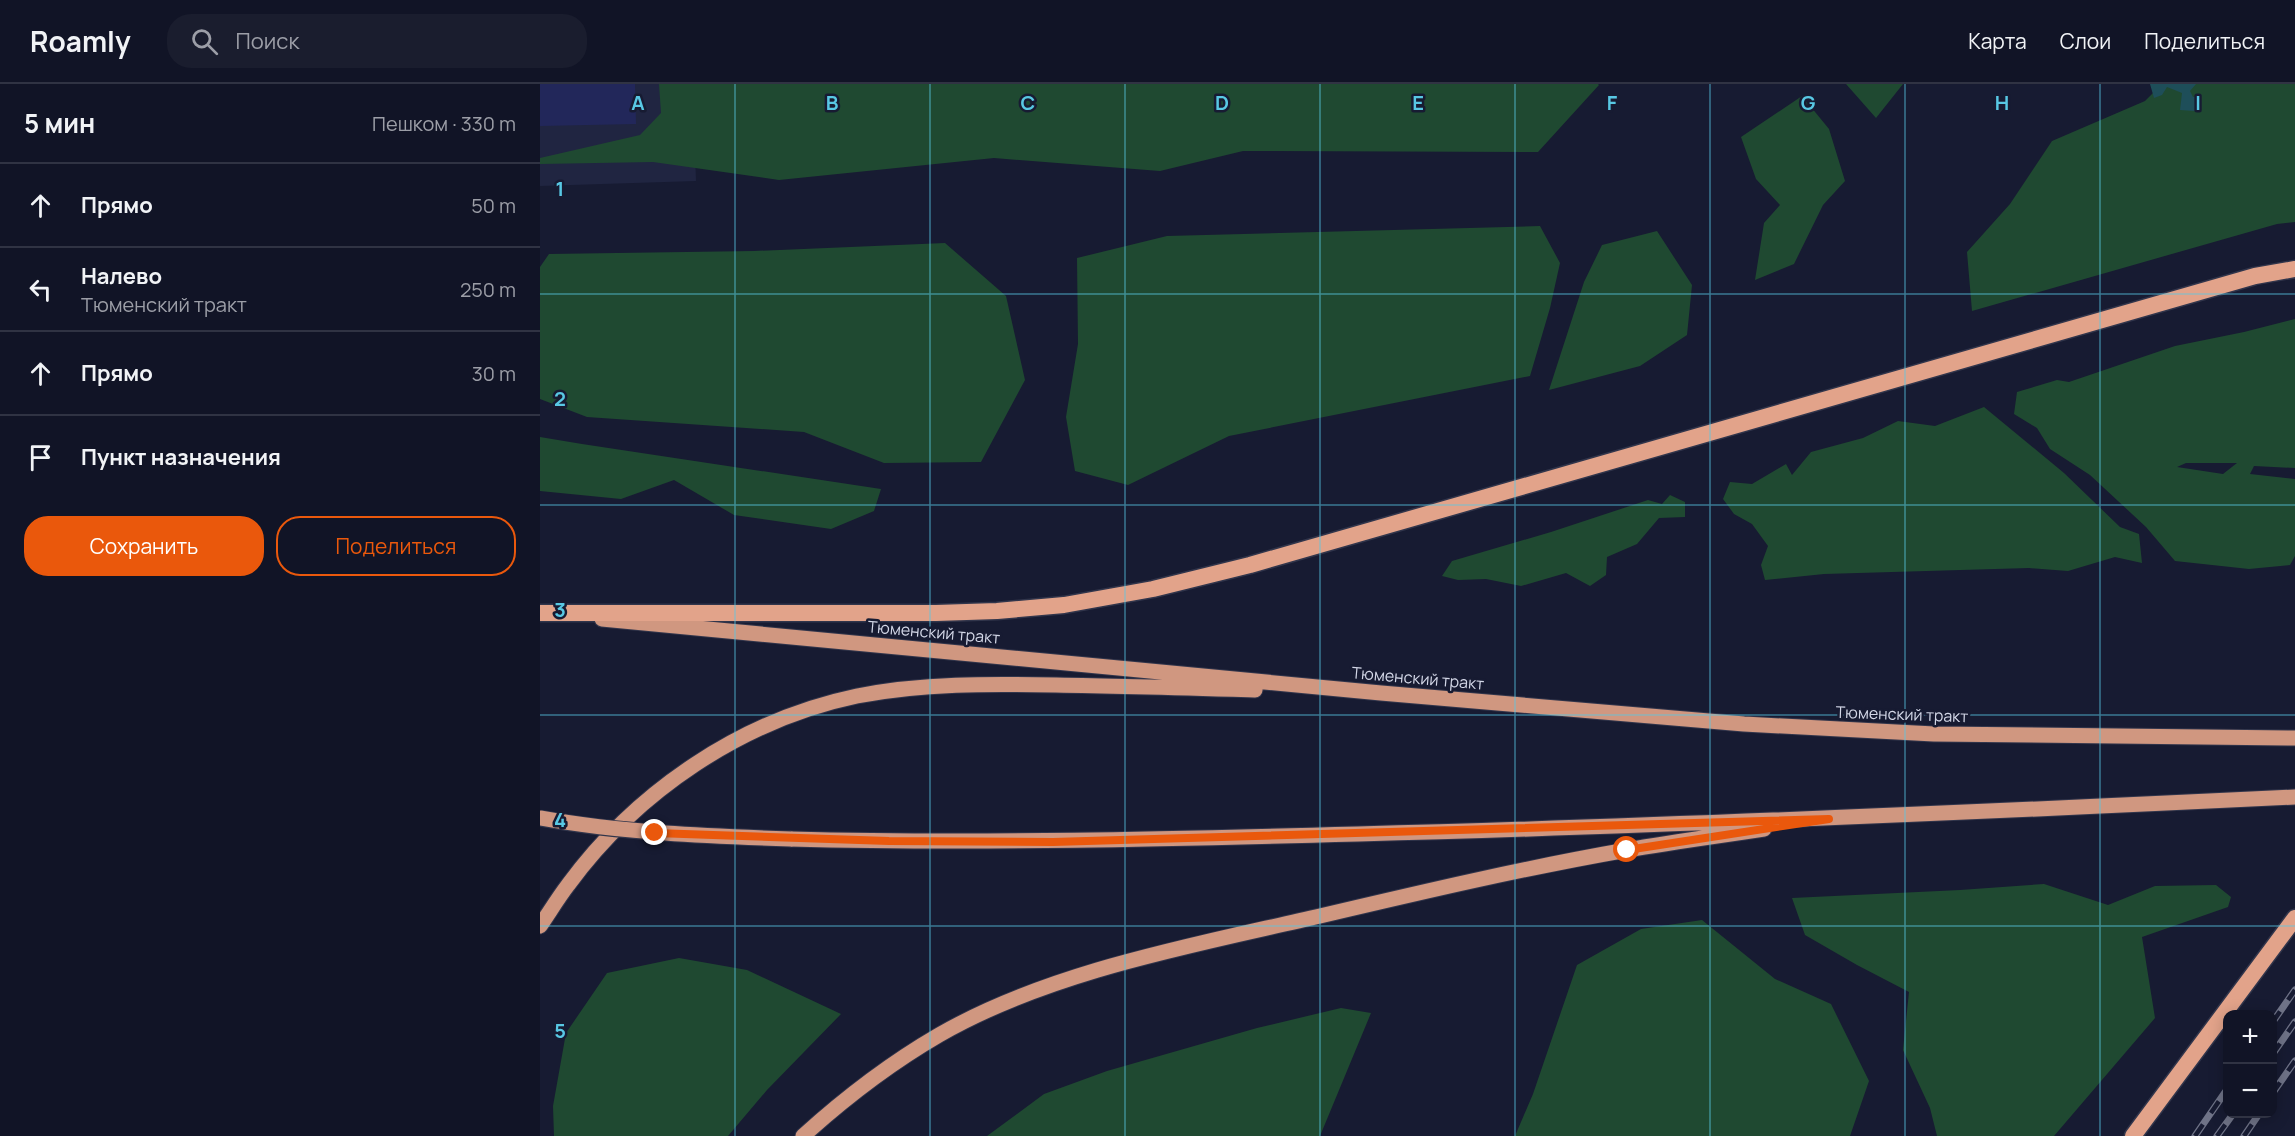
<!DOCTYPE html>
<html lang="ru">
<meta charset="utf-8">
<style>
:root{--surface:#111426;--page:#1a1d2e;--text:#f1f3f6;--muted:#9c9ea7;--line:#303343;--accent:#ea580c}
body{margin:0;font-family:Manrope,sans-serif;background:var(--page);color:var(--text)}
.controls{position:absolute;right:18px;bottom:18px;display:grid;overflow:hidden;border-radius:12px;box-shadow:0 3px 15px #0003}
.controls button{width:54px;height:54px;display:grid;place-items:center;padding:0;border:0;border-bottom:2px solid var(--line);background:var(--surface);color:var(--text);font:30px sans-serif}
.stop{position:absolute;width:18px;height:18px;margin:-14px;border:4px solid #ea580c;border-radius:50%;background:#fff}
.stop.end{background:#ea580c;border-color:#fff;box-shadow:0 2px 6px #0008}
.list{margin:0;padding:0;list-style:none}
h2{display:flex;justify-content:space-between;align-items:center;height:78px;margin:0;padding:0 24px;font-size:26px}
h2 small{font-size:20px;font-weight:400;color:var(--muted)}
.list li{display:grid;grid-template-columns:39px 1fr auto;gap:18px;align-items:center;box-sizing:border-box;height:84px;padding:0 24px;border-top:2px solid var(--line)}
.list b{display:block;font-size:22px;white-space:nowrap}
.list p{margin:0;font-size:20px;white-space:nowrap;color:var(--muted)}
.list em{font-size:20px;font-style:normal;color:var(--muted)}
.actions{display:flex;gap:12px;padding:18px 24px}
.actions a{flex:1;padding:14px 0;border:2px solid var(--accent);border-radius:24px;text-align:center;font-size:21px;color:var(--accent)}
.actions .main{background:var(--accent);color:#fff}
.icon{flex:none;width:33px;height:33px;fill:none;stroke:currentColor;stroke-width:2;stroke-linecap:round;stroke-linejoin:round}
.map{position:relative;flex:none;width:1755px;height:1052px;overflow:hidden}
header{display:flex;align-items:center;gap:36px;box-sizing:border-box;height:84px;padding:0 30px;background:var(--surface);border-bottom:2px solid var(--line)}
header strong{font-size:28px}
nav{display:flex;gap:33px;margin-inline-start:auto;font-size:21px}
.search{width:420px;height:54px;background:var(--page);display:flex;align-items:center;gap:15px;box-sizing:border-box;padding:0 21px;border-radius:24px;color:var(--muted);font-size:22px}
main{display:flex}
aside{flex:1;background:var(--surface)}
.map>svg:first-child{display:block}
</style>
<header>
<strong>Roamly</strong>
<div class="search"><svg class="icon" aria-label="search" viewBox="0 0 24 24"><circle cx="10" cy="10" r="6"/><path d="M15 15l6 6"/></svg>Поиск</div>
<nav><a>Карта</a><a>Слои</a><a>Поделиться</a></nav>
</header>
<main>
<aside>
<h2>5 мин<small>Пешком · 330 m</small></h2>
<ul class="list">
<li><svg class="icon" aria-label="ahead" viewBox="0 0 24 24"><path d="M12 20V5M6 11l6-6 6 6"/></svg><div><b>Прямо</b></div><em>50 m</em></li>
<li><svg class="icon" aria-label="left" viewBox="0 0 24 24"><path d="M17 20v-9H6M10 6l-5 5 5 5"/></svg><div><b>Налево</b><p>Тюменский тракт</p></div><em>250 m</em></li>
<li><svg class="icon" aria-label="ahead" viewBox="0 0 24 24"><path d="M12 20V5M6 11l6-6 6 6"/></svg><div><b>Прямо</b></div><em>30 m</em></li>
<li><svg class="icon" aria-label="arrive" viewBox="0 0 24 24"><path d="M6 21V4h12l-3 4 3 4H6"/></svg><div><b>Пункт назначения</b></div></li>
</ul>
<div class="actions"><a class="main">Сохранить</a><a>Поделиться</a></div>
</aside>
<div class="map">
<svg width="1755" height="1052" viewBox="0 0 1755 1052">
<rect width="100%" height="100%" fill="#171b32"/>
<path fill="#202541" d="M 0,0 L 403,0 L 153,12 L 156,97 L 0,102 Z"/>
<path fill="#1f4931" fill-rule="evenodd" d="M 119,0 L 1058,0 L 1059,1 L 998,68 L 703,67 L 620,87 L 454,74 L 239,96 L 113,78 L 0,80 L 0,74 L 100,51 L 121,29 Z
M 1306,0 L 1363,0 L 1336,34 Z
M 1622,0 L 1755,0 L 1755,138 L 1737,140 L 1432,227 L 1427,168 L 1470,120 L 1512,57 L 1605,17 Z
M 1262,12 L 1289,45 L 1305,97 L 1283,121 L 1254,180 L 1215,196 L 1224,139 L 1240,121 L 1216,95 L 1201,53 Z
M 1000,142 L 1020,179 L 1010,224 L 990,292 L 689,352 L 588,401 L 535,387 L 526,333 L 538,260 L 537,174 L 627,152 Z
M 1117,147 L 1152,201 L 1147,251 L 1100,282 L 1009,306 L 1044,198 L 1062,161 Z
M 405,159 L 466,212 L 485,296 L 441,378 L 344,379 L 264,348 L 47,333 L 0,315 L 0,183 L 9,170 L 214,167 Z
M 1755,235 L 1755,384 L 1714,382 L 1710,390 L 1755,395 L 1755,472 L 1750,481 L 1709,485 L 1635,477 L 1606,443 L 1550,391 L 1510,365 L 1497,344 L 1474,330 L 1477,308 L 1517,296 L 1529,298 L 1635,262 L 1704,248 ZM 1646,379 L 1697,379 L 1683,390 L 1637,383 Z
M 1444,323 L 1524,389 L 1580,443 L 1599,450 L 1602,479 L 1575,473 L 1528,487 L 1489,484 L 1284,490 L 1225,496 L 1221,481 L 1228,462 L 1212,440 L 1194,430 L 1183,415 L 1190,398 L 1212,400 L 1246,380 L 1252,391 L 1271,368 L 1323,354 L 1358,337 L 1395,342 Z
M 0,353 L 42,360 L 341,405 L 334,427 L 291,445 L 194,431 L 134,396 L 81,415 L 0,407 Z
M 1130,411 L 1145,418 L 1145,433 L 1119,434 L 1097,460 L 1067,473 L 1066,491 L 1050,502 L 1026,489 L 981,502 L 946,495 L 918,496 L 902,492 L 912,477 L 1011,448 L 1108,416 L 1122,420 Z
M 1504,800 L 1568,821 L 1615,802 L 1676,801 L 1691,813 L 1688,823 L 1602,853 L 1615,934 L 1514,1052 L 1397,1052 L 1390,1024 L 1363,966 L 1369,908 L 1317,881 L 1265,851 L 1252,814 L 1420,806 Z
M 1162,836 L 1235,895 L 1291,920 L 1329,997 L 1310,1052 L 975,1052 L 993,1010 L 1037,881 L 1101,845 Z
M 139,874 L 207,886 L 301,930 L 227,1006 L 188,1052 L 14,1052 L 13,1022 L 26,949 L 67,889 Z
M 801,924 L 831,929 L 780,1052 L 447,1052 L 504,1010 L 567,987 L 717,944 Z"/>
<path fill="#1e4e59" d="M 1610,0 L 1656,0 L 1650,7 L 1653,13 L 1658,13 L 1661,24 L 1654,27 L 1640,26 L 1642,9 L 1627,3 L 1622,11 L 1614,14 Z"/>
<path fill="#22275a" d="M 0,0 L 95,0 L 96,40 L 0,42 Z"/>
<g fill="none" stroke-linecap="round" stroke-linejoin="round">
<g stroke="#31354b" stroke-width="17">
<path id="primary" d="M 62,535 L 841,609 L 1204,640 L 1394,650 L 1755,654
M 251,755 C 440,760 629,755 818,750 C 1131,742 1443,728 1755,713
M 0,842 C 9,829 18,814 28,801 C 97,707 202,636 317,612 C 383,599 449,600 516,601 C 582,602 648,604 715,606
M 263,1052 C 305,1014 349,980 399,951 C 510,887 655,861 780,832 C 882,808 984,784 1087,766 C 1132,758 1178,752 1224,745"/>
</g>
<g stroke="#31354b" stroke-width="19">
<path id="trunk" d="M 0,529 L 396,529 L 457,527 L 524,521 L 613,505 L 710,481 L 1715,192 L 1755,185
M 1593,1052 L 1755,834"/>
</g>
<use href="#primary" stroke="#d09780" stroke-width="15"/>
<use href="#trunk" stroke="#e2a38a" stroke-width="16"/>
<g stroke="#6f7387" stroke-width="7">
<path id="rail" d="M 1732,939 L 1755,906
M 1732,971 L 1755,938
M 1732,1010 L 1755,977
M 1655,1052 L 1688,1004
M 1677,1052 L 1693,1030
M 1704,1052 L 1719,1030"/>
</g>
<use href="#rail" stroke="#171b32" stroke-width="4.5" stroke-dasharray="14" stroke-linecap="butt"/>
<g stroke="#31354b" stroke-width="17" stroke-linecap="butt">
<path id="primary-bridge" d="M 0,734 C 83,749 167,752 251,755"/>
</g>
<use href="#primary-bridge" stroke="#d09780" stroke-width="15"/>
</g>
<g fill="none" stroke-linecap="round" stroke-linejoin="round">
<path stroke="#ea580c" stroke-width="8" d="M 115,749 L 349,757 L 513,758 L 1289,735 L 1087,766"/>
</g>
<path fill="none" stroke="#58c8e4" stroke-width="1.5" stroke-opacity="0.55" d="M 195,0 L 195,1052M 390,0 L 390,1052M 585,0 L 585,1052M 780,0 L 780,1052M 975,0 L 975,1052M 1170,0 L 1170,1052M 1365,0 L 1365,1052M 1560,0 L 1560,1052M 0,210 L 1755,210M 0,421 L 1755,421M 0,631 L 1755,631M 0,842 L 1755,842"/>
<g text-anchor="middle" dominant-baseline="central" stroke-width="5" stroke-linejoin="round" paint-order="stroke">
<g font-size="16" fill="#d3d7e7" stroke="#171b32">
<text transform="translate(394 548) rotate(5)">Тюменский тракт</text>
<text transform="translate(878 594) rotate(5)">Тюменский тракт</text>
<text transform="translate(1362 630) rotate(2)">Тюменский тракт</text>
</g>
</g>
<g font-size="20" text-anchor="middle" font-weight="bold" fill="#58c8e4" stroke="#171b32" stroke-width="5" stroke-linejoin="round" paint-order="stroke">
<text x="98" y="26">A</text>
<text x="292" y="26">B</text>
<text x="488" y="26">C</text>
<text x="682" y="26">D</text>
<text x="878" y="26">E</text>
<text x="1072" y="26">F</text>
<text x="1268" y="26">G</text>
<text x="1462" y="26">H</text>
<text x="1658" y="26">I</text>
<text x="20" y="112">1</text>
<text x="20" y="322">2</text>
<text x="20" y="533">3</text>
<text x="20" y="743">4</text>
<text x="20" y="954">5</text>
</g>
</svg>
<div class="controls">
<button>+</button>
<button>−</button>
</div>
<div class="stop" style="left:1087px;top:766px"></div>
<div class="stop end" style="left:115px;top:749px"></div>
</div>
</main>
